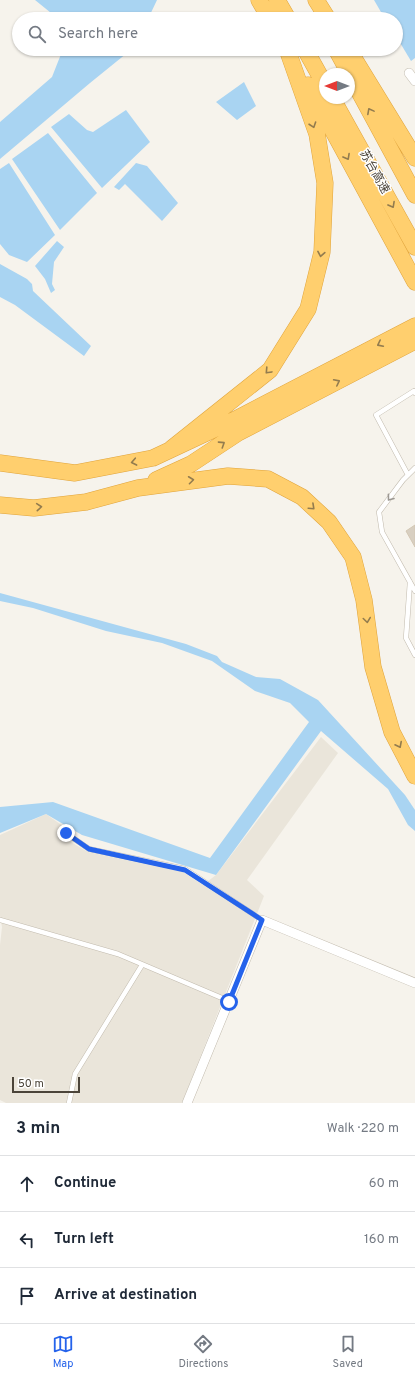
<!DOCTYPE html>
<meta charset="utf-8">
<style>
:root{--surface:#fff;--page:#f2f2f3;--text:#1f2937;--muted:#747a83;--line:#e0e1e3;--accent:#2563eb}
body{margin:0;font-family:Overpass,"Noto Sans SC",sans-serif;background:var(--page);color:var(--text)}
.compass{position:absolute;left:319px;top:68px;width:36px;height:36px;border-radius:50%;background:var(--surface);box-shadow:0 1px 3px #0004;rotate:270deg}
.scale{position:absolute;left:12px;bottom:10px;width:68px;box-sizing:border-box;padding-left:4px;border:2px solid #4b4439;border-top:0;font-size:11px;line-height:14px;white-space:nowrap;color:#4b4439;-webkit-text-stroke:3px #fff;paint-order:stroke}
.stop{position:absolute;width:12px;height:12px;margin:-9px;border:3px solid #2563eb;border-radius:50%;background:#fff}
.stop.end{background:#2563eb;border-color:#fff;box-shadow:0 1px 4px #0008}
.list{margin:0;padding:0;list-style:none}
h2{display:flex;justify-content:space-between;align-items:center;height:52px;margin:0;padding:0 16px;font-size:17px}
h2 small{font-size:13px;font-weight:400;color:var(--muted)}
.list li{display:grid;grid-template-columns:26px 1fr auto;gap:12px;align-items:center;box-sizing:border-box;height:56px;padding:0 16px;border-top:1px solid var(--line)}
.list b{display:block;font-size:15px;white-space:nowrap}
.list em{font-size:13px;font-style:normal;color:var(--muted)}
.icon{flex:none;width:22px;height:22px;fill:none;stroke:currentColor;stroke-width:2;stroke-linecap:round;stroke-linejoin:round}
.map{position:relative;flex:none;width:415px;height:1103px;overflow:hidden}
.search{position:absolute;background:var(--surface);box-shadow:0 1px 3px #0004;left:12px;right:12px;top:12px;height:44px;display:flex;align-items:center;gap:10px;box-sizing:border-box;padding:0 14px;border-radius:22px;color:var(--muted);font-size:15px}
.sheet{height:220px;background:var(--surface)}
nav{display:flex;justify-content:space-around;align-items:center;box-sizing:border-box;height:56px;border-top:1px solid var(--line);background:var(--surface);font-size:11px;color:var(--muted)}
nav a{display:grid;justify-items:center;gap:2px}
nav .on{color:var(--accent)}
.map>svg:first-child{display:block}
</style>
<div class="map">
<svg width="415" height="1103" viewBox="0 0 415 1103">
<rect width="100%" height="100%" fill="#f6f3ec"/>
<path fill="#eae5da" d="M 321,737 L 338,753 L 247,880 L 264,896 L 182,1103 L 6,1103 L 0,1100 L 0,945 L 2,927 L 0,916 L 0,835 L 46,814 L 67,829 L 64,838 L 88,852 L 183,872 L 203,885 L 216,875 Z"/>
<path fill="#a9d4f2" d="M 35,0 L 157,0 L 148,19 L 68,19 L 66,17 L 56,17 Z
M 374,0 L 415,0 L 415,58 L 411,61 L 396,36 L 396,19 L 385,19 Z
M 63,49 L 132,49 L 90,83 L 0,159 L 0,122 L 52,77 Z
M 244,82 L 256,106 L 237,120 L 216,102 Z
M 126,110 L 150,142 L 102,188 L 51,127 L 69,114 L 87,130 L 93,132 Z
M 48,133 L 97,193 L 60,230 L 12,159 Z
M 9,163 L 55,235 L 27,262 L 9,255 L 0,244 L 0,169 Z
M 136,163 L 147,166 L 178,203 L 162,221 L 125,184 L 119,190 L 114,187 Z
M 57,241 L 64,247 L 54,262 L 52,284 L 55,290 L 51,293 L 45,279 L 35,266 Z
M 0,264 L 27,279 L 32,284 L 33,291 L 91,346 L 84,356 L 15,305 L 0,297 Z
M 0,593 L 186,644 L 217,656 L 222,662 L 256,677 L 280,679 L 318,700 L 405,795 L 415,810 L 415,831 L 408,825 L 388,789 L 321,731 L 216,875 L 82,835 L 46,814 L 0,833 L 0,807 L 53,802 L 210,858 L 309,722 L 290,703 L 255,691 L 212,661 L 162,643 L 106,631 L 33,608 L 0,601 Z"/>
<path fill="#d8cfc1" stroke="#d3c7b4" d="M 415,525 L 415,547 L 406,531 Z"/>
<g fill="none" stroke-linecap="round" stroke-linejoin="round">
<g stroke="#c2bbae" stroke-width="5.5">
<path id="lane" d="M 415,468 L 403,480 L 379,512 L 382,532 L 415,591
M 408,475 L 376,415 L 414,391 L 415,393
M 410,582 L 406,638 L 415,655
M 66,833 L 89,849 L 185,869 L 262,920
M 0,920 L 118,954 L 229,1001
M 69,1103 L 75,1074 L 142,965"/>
</g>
<g stroke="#c2bbae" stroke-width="10">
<path id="street" d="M 409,73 L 415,81
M 187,1103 L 262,920 L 415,983"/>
</g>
<g stroke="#e0a43c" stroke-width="17">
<path id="highway" d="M 259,0 L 270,19
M 277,0 L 288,19
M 316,0 L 328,19
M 305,49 L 325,85
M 336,49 L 415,195
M 350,52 L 415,158
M 308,85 L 415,282
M 332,98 L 415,247
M 171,449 L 270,370 L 308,309 L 322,252 L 325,183 L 317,134 L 287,49
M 0,463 L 75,473 L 153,458 L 234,420 L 415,326
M 156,480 L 191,464 L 238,433 L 415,341
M 0,505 L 34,508 L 86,502 L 138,488 L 228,476 L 268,479 L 302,497 L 329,522 L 353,557 L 364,600 L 373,667 L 392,732 L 415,776"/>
</g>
<use href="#lane" stroke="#fff" stroke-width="4.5"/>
<use href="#street" stroke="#fff" stroke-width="9"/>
<use href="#highway" stroke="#ffcf6e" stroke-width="16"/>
</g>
<defs><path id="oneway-chevron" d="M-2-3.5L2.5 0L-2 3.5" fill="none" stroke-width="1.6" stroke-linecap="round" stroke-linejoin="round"/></defs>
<g stroke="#937c4e">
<use href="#oneway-chevron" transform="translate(370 111) rotate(-118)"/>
<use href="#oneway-chevron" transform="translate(313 125) rotate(71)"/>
<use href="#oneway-chevron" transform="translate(347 157) rotate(61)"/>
<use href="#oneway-chevron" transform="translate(392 205) rotate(61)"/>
<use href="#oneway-chevron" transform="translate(321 254) rotate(100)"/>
<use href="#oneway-chevron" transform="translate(380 344) rotate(153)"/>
<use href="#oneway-chevron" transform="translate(268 371) rotate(133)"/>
<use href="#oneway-chevron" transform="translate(337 382) rotate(-27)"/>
<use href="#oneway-chevron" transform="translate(222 444) rotate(-33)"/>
<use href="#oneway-chevron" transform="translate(134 462) rotate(169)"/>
<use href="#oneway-chevron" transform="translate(191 480) rotate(-7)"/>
<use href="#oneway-chevron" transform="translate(39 507) rotate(-5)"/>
<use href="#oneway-chevron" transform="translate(312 507) rotate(43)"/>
<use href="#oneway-chevron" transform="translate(367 620) rotate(82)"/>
<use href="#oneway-chevron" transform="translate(399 745) rotate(63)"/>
</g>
<use stroke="#9c9892" href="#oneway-chevron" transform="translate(390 498) rotate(127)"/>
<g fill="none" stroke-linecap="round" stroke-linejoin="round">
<path stroke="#2563eb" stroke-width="5" d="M 66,833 L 89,849 L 185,870 L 262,920 L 229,1002"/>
</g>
<g text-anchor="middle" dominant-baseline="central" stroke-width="3" stroke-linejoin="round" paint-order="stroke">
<g font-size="12" fill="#4b4439" stroke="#fff">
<text transform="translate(374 172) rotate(61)">苏台高速</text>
</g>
</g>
</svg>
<svg class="compass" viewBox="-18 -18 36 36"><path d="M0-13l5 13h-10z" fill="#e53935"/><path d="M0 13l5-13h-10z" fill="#747a83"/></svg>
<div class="scale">50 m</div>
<div class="stop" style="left:229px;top:1002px"></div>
<div class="stop end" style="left:66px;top:833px"></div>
<div class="search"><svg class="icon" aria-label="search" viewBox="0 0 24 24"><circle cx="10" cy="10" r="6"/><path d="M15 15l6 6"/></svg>Search here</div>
</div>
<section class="sheet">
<h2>3 min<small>Walk · 220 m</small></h2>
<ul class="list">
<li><svg class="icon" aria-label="ahead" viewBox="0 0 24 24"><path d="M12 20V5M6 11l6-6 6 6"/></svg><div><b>Continue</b></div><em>60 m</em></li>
<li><svg class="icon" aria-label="left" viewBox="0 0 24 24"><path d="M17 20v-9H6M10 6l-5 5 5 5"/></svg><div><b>Turn left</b></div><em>160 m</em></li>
<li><svg class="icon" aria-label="arrive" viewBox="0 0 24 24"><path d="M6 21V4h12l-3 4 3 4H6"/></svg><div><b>Arrive at destination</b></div></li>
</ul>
</section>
<nav>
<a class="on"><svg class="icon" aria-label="map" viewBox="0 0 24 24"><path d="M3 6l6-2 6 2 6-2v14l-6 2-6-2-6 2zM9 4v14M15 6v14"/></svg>Map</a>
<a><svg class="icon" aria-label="directions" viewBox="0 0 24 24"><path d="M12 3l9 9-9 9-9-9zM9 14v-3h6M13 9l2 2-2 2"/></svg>Directions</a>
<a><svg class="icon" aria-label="saved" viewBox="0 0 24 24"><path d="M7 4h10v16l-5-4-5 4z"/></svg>Saved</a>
</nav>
